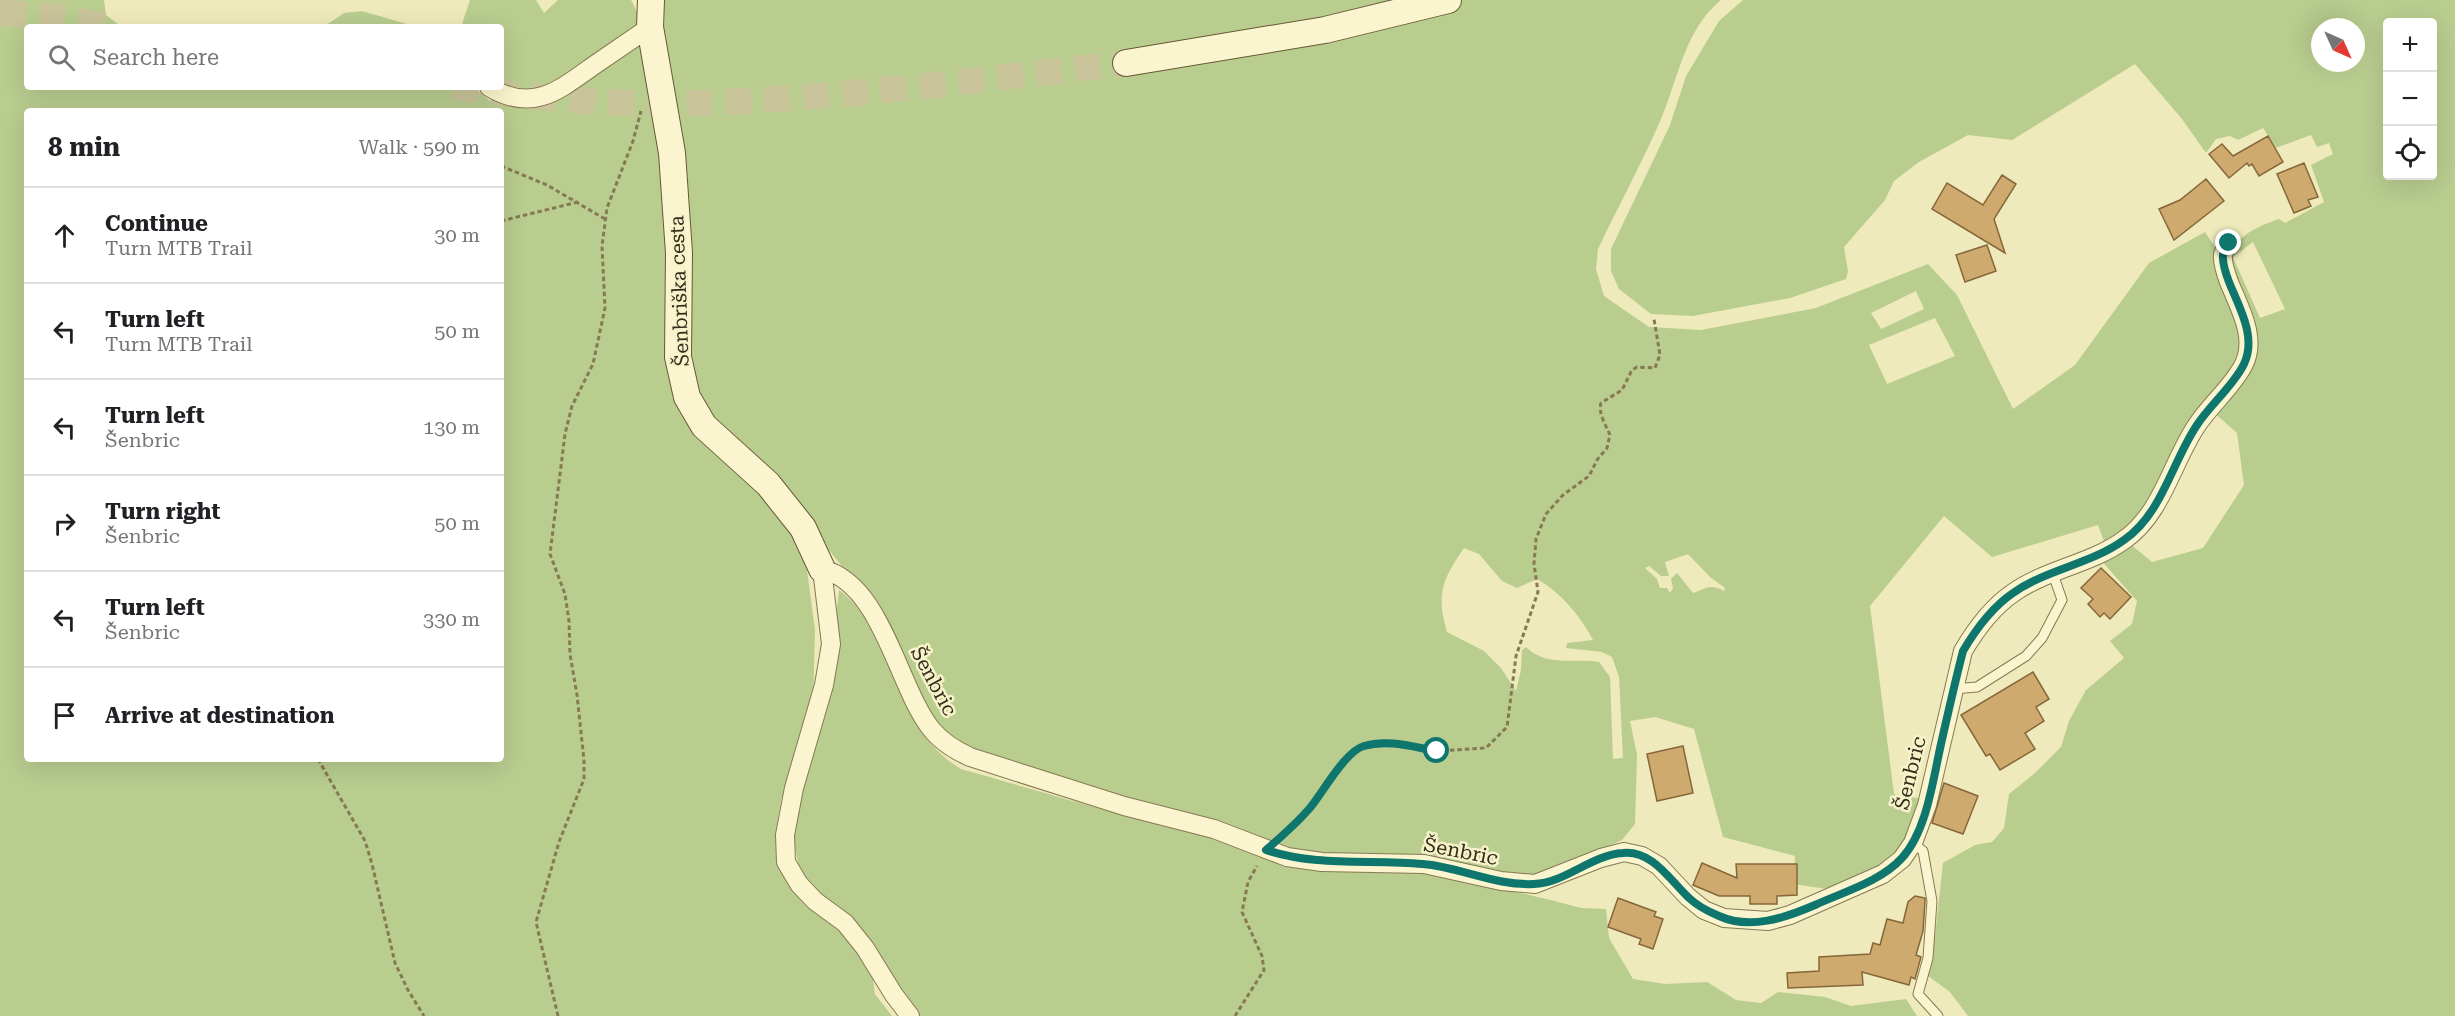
<!DOCTYPE html>
<meta charset="utf-8">
<style>
:root{--surface:#fff;--page:#f2f2f2;--text:#202124;--muted:#757577;--line:#e0e0e0}
body{margin:0;font-family:"Roboto Serif",serif;background:var(--page);color:var(--text)}
.controls{position:absolute;right:18px;top:18px;display:grid;overflow:hidden;border-radius:6px;box-shadow:0 6px 24px #0002}
.controls button{width:54px;height:54px;display:grid;place-items:center;padding:0;border:0;border-bottom:2px solid var(--line);background:var(--surface);color:var(--text);font:30px sans-serif}
.compass{position:absolute;left:2311px;top:18px;width:54px;height:54px;border-radius:50%;background:var(--surface);box-shadow:0 6px 24px #0002;rotate:135deg}
.stop{position:absolute;width:18px;height:18px;margin:-14px;border:4px solid #0f766e;border-radius:50%;background:#fff}
.stop.end{background:#0f766e;border-color:#fff;box-shadow:0 2px 6px #0008}
.list{margin:0;padding:0;list-style:none}
h2{display:flex;justify-content:space-between;align-items:center;height:78px;margin:0;padding:0 24px;font-size:26px}
h2 small{font-size:20px;font-weight:400;color:var(--muted)}
.list li{display:grid;grid-template-columns:39px 1fr auto;gap:18px;align-items:center;box-sizing:border-box;height:96px;padding:0 24px;border-top:2px solid var(--line)}
.list b{display:block;font-size:22px;white-space:nowrap}
.list p{margin:0;font-size:20px;white-space:nowrap;color:var(--muted)}
.list em{font-size:20px;font-style:normal;color:var(--muted)}
.icon{flex:none;width:33px;height:33px;fill:none;stroke:currentColor;stroke-width:2;stroke-linecap:round;stroke-linejoin:round}
.map{position:relative;flex:none;width:2455px;height:1016px;overflow:hidden}
.search{position:absolute;background:var(--surface);box-shadow:0 6px 24px #0002;left:24px;top:24px;width:480px;height:66px;display:flex;align-items:center;gap:15px;box-sizing:border-box;padding:0 21px;border-radius:6px;color:var(--muted);font-size:22px}
.panel{position:absolute;background:var(--surface);box-shadow:0 6px 24px #0002;left:24px;top:108px;width:480px;height:654px;border-radius:6px}
.map>svg:first-child{display:block}
</style>
<div class="map">
<svg width="2455" height="1016" viewBox="0 0 2455 1016">
<rect width="100%" height="100%" fill="#efeabb"/>
<path fill="#b9cd8f" fill-rule="evenodd" d="M 0,0 L 104,0 L 106,15 L 122,27 L 27,27 L 27,87 L 473,87 L 489,100 L 511,107 L 542,105 L 643,37 L 668,152 L 669,358 L 771,499 L 805,555 L 815,630 L 813,708 L 781,800 L 775,836 L 779,862 L 808,903 L 859,949 L 871,965 L 875,994 L 892,1016 L 0,1016 ZM 27,111 L 501,111 L 501,759 L 27,759 Z
M 470,0 L 536,0 L 544,13 L 558,0 L 631,0 L 640,17 L 634,29 L 555,86 L 532,91 L 501,85 L 501,27 L 461,27 Z
M 657,0 L 1721,0 C 1685,29 1678,79 1661,119 C 1642,163 1619,205 1598,249 L 1596,269 L 1604,296 L 1649,327 L 1701,330 L 1816,308 L 1928,264 L 1957,295 L 2013,409 L 2075,365 L 2149,263 L 2205,232 L 2216,249 L 2245,343 L 2244,354 L 2140,518 L 2105,544 L 2098,525 L 1992,557 L 1944,516 L 1870,606 L 1894,794 L 1923,799 L 1898,854 L 1877,871 L 1834,890 L 1793,884 L 1795,856 L 1723,837 L 1694,729 L 1655,717 L 1630,721 L 1637,755 L 1635,824 L 1622,840 L 1546,875 L 1523,878 L 1308,855 L 1018,768 L 958,747 L 941,733 L 911,682 L 904,654 L 876,608 L 780,490 L 708,421 L 684,360 ZM 1916,291 L 1924,309 L 1881,329 L 1871,313 ZM 1935,318 L 1955,356 L 1887,384 L 1869,345 ZM 1464,548 L 1479,554 L 1502,581 L 1517,588 L 1537,579 C 1561,593 1580,615 1593,640 L 1567,643 L 1566,648 L 1602,652 L 1612,657 L 1619,677 L 1623,758 L 1613,759 L 1610,677 L 1599,662 C 1574,658 1546,667 1526,647 L 1522,650 L 1521,670 L 1516,691 L 1501,668 L 1484,651 L 1447,632 C 1436,594 1442,580 1464,548 ZM 1688,554 L 1710,577 L 1725,588 L 1724,591 C 1710,583 1706,589 1693,593 L 1677,573 L 1671,579 L 1673,588 L 1670,593 L 1667,588 L 1660,588 L 1657,579 L 1645,568 L 1649,566 L 1661,576 L 1669,576 L 1665,562 Z
M 1743,0 L 2455,0 L 2455,1016 L 1968,1016 L 1950,992 L 1928,976 L 1933,955 L 1943,863 L 1975,845 L 1992,842 L 2004,828 L 2009,794 L 2036,772 L 2061,747 L 2069,721 L 2086,690 L 2124,658 L 2110,641 L 2132,624 L 2137,601 L 2100,559 L 2129,543 L 2152,562 L 2203,548 L 2244,485 L 2237,433 L 2212,411 L 2249,368 L 2230,250 C 2244,233 2258,226 2279,219 L 2285,223 L 2324,202 L 2311,165 L 2333,154 L 2329,143 L 2317,147 L 2311,135 L 2276,148 L 2263,128 L 2238,140 L 2230,136 L 2216,139 L 2206,153 L 2182,119 L 2135,64 L 2012,140 L 1968,135 L 1919,162 L 1894,181 L 1885,200 L 1844,247 L 1848,271 L 1846,279 L 1790,298 L 1693,316 L 1651,314 L 1619,289 L 1611,271 L 1611,249 L 1670,125 L 1686,76 L 1719,21 ZM 2388,22 L 2432,22 L 2432,176 L 2388,176 ZM 2320,27 L 2356,27 L 2356,63 L 2320,63 ZM 2253,242 L 2285,309 L 2260,318 L 2233,257 Z
M 362,11 L 407,24 L 435,27 L 326,25 L 344,13 Z
M 839,590 C 898,634 893,729 961,769 C 1050,794 1138,822 1229,839 C 1347,861 1466,877 1581,908 L 1606,909 L 1609,938 L 1633,979 L 1665,984 L 1707,982 L 1736,1000 L 1761,1003 L 1778,992 L 1825,997 L 1851,1006 L 1906,999 L 1917,1016 L 908,1016 L 801,877 L 795,848 L 793,807 L 825,716 Z"/>
<path fill="#cfaa6f" stroke="#86673a" stroke-width="1.5" d="M 2268,136 L 2283,162 L 2259,176 L 2252,164 L 2249,166 L 2247,163 L 2229,178 L 2209,154 L 2222,144 L 2233,156 Z
M 2304,163 L 2318,197 L 2308,200 L 2311,206 L 2294,213 L 2277,174 Z
M 2002,175 L 2016,184 L 1994,219 L 2005,253 L 1932,209 L 1947,183 L 1983,205 Z
M 2206,179 L 2224,201 L 2174,240 L 2159,209 L 2180,200 Z
M 1987,245 L 1996,271 L 1965,282 L 1956,255 Z
M 2101,568 L 2131,597 L 2110,619 L 2104,613 L 2100,617 L 2088,604 L 2093,599 L 2081,588 Z
M 2033,672 L 2049,699 L 2036,707 L 2044,721 L 2025,733 L 2035,749 L 2000,770 L 1990,754 L 1986,756 L 1961,715 Z
M 1683,746 L 1693,793 L 1657,801 L 1647,754 Z
M 1944,783 L 1978,796 L 1963,834 L 1932,823 Z
M 1702,863 L 1737,878 L 1736,864 L 1797,864 L 1797,895 L 1777,896 L 1777,904 L 1750,904 L 1750,896 L 1719,896 L 1693,885 Z
M 1915,896 L 1925,898 L 1925,901 L 1923,931 L 1916,955 L 1921,957 L 1915,979 L 1911,977 L 1909,985 L 1862,972 L 1863,985 L 1788,988 L 1787,973 L 1819,971 L 1819,957 L 1870,954 L 1873,943 L 1880,945 L 1887,919 L 1903,923 L 1908,902 Z
M 1618,898 L 1656,912 L 1654,916 L 1663,919 L 1653,949 L 1639,944 L 1641,939 L 1608,927 Z"/>
<g fill="none" stroke-linecap="round" stroke-linejoin="round">
<path stroke="#cac49b" stroke-width="26" stroke-dasharray="26 13" stroke-linecap="butt" d="M 0,13 L 54,16 L 114,27
M 453,87 C 534,97 615,106 697,103 C 840,98 984,79 1126,63"/>
<g stroke="#867954" stroke-width="11">
<path id="lane" d="M 1953,689 L 1977,687 L 2026,656 L 2042,638 L 2062,600 L 2053,574
M 1913,843 L 1923,851 L 1932,901 L 1928,958 L 1918,994 L 1938,1016"/>
</g>
<g stroke="#867954" stroke-width="20">
<path id="street" d="M 489,87 C 532,113 558,91 593,66 C 612,53 631,40 650,27 L 647,19
M 910,1016 L 894,995 L 865,948 L 845,923 L 815,901 L 799,884 L 786,862 L 785,835 L 794,788 L 824,685 L 831,644 L 822,569 C 883,584 897,687 932,730 C 943,743 955,750 970,757 L 1124,806 L 1214,829 L 1287,857 L 1322,862 L 1424,864 L 1501,881 L 1535,884 L 1601,858 L 1624,852 L 1642,856 L 1659,866 L 1688,897 L 1704,910 L 1724,918 L 1768,921 L 1790,915 L 1883,874 L 1902,859 L 1913,843 L 1927,805 L 1963,651 C 1976,629 1991,608 2013,593 C 2047,569 2091,564 2124,540 C 2162,514 2172,462 2197,425 C 2210,405 2234,385 2244,364 C 2257,337 2239,307 2229,282 C 2226,274 2222,263 2223,255 C 2224,251 2227,246 2229,243"/>
</g>
<g stroke="#675938" stroke-width="28">
<path id="secondary" d="M 651,0 L 650,27 L 672,153 L 679,253 L 678,357 L 687,397 L 704,426 L 768,484 L 803,528 L 822,569
M 1126,63 L 1325,30 L 1448,0"/>
</g>
<path stroke="#867954" stroke-width="3" stroke-dasharray="4.5 3" stroke-linecap="butt" d="M 501,166 L 547,185 L 605,219
M 501,221 L 578,202
M 318,759 L 365,841 L 372,864 L 395,963 L 408,990 L 424,1016
M 1282,836 L 1312,806 L 1336,771 L 1361,746 L 1392,743 L 1437,751 L 1486,748 L 1507,727 L 1516,656 L 1538,592 L 1534,564 L 1536,539 L 1546,514 L 1563,495 L 1589,476 L 1597,460 L 1607,448 L 1610,435 C 1606,425 1598,414 1601,403 L 1622,390 L 1632,370 L 1637,367 L 1655,368 L 1660,355 L 1654,319
M 558,1016 L 536,922 L 559,842 L 584,779 L 584,760 L 577,695 L 570,654 L 569,621 L 565,594 L 550,554 L 565,434 L 572,406 L 593,364 L 605,308 L 602,246 L 607,208 L 633,141 L 641,111
M 1235,1016 L 1264,970 L 1262,956 L 1242,912 L 1248,882 L 1257,866"/>
<use href="#lane" stroke="#faf5ce" stroke-width="9"/>
<use href="#street" stroke="#faf5ce" stroke-width="18"/>
<use href="#secondary" stroke="#faf5ce" stroke-width="26"/>
</g>
<g fill="none" stroke-linecap="round" stroke-linejoin="round">
<path stroke="#0f766e" stroke-width="8" d="M 1437,751 C 1413,747 1388,739 1364,746 C 1345,751 1322,794 1309,809 C 1296,824 1281,837 1266,850 C 1317,867 1370,859 1423,864 C 1460,867 1496,886 1534,884 C 1565,883 1591,855 1623,853 C 1652,850 1670,880 1688,897 C 1697,906 1707,911 1719,916 C 1750,930 1785,918 1815,905 C 1843,892 1880,882 1902,858 C 1927,831 1933,779 1941,744 C 1948,713 1955,682 1963,651 C 1976,629 1991,608 2013,593 C 2047,569 2091,564 2124,540 C 2162,514 2172,462 2197,425 C 2210,405 2234,385 2244,364 C 2257,337 2239,307 2229,282 C 2226,274 2222,263 2223,255 C 2224,251 2227,246 2229,243"/>
</g>
<g text-anchor="middle" dominant-baseline="central" stroke-width="5" stroke-linejoin="round" paint-order="stroke">
<g font-size="20" fill="#342c1a" stroke="#f6f2ca">
<text transform="translate(679 291) rotate(-92)">Šenbriška cesta</text>
<text transform="translate(934 681) rotate(62)">Šenbric</text>
<text transform="translate(1910 773) rotate(-76)">Šenbric</text>
<text transform="translate(1461 851) rotate(11)">Šenbric</text>
</g>
</g>
</svg>
<div class="controls">
<button>+</button>
<button>−</button>
<button><svg class="icon" aria-label="locate" viewBox="0 0 24 24"><circle cx="12" cy="12" r="6"/><path d="M12 2v4M12 18v4M2 12h4M18 12h4"/></svg></button>
</div>
<svg class="compass" viewBox="-18 -18 36 36"><path d="M0-13l5 13h-10z" fill="#e53935"/><path d="M0 13l5-13h-10z" fill="#757577"/></svg>
<div class="stop" style="left:1437px;top:751px"></div>
<div class="stop end" style="left:2229px;top:243px"></div>
<div class="search"><svg class="icon" aria-label="search" viewBox="0 0 24 24"><circle cx="10" cy="10" r="6"/><path d="M15 15l6 6"/></svg>Search here</div>
<section class="panel">
<h2>8 min<small>Walk · 590 m</small></h2>
<ul class="list">
<li><svg class="icon" aria-label="ahead" viewBox="0 0 24 24"><path d="M12 20V5M6 11l6-6 6 6"/></svg><div><b>Continue</b><p>Turn MTB Trail</p></div><em>30 m</em></li>
<li><svg class="icon" aria-label="left" viewBox="0 0 24 24"><path d="M17 20v-9H6M10 6l-5 5 5 5"/></svg><div><b>Turn left</b><p>Turn MTB Trail</p></div><em>50 m</em></li>
<li><svg class="icon" aria-label="left" viewBox="0 0 24 24"><path d="M17 20v-9H6M10 6l-5 5 5 5"/></svg><div><b>Turn left</b><p>Šenbric</p></div><em>130 m</em></li>
<li><svg class="icon" aria-label="right" viewBox="0 0 24 24"><path d="M7 20v-9h11M14 6l5 5-5 5"/></svg><div><b>Turn right</b><p>Šenbric</p></div><em>50 m</em></li>
<li><svg class="icon" aria-label="left" viewBox="0 0 24 24"><path d="M17 20v-9H6M10 6l-5 5 5 5"/></svg><div><b>Turn left</b><p>Šenbric</p></div><em>330 m</em></li>
<li><svg class="icon" aria-label="arrive" viewBox="0 0 24 24"><path d="M6 21V4h12l-3 4 3 4H6"/></svg><div><b>Arrive at destination</b></div></li>
</ul>
</section>
</div>
